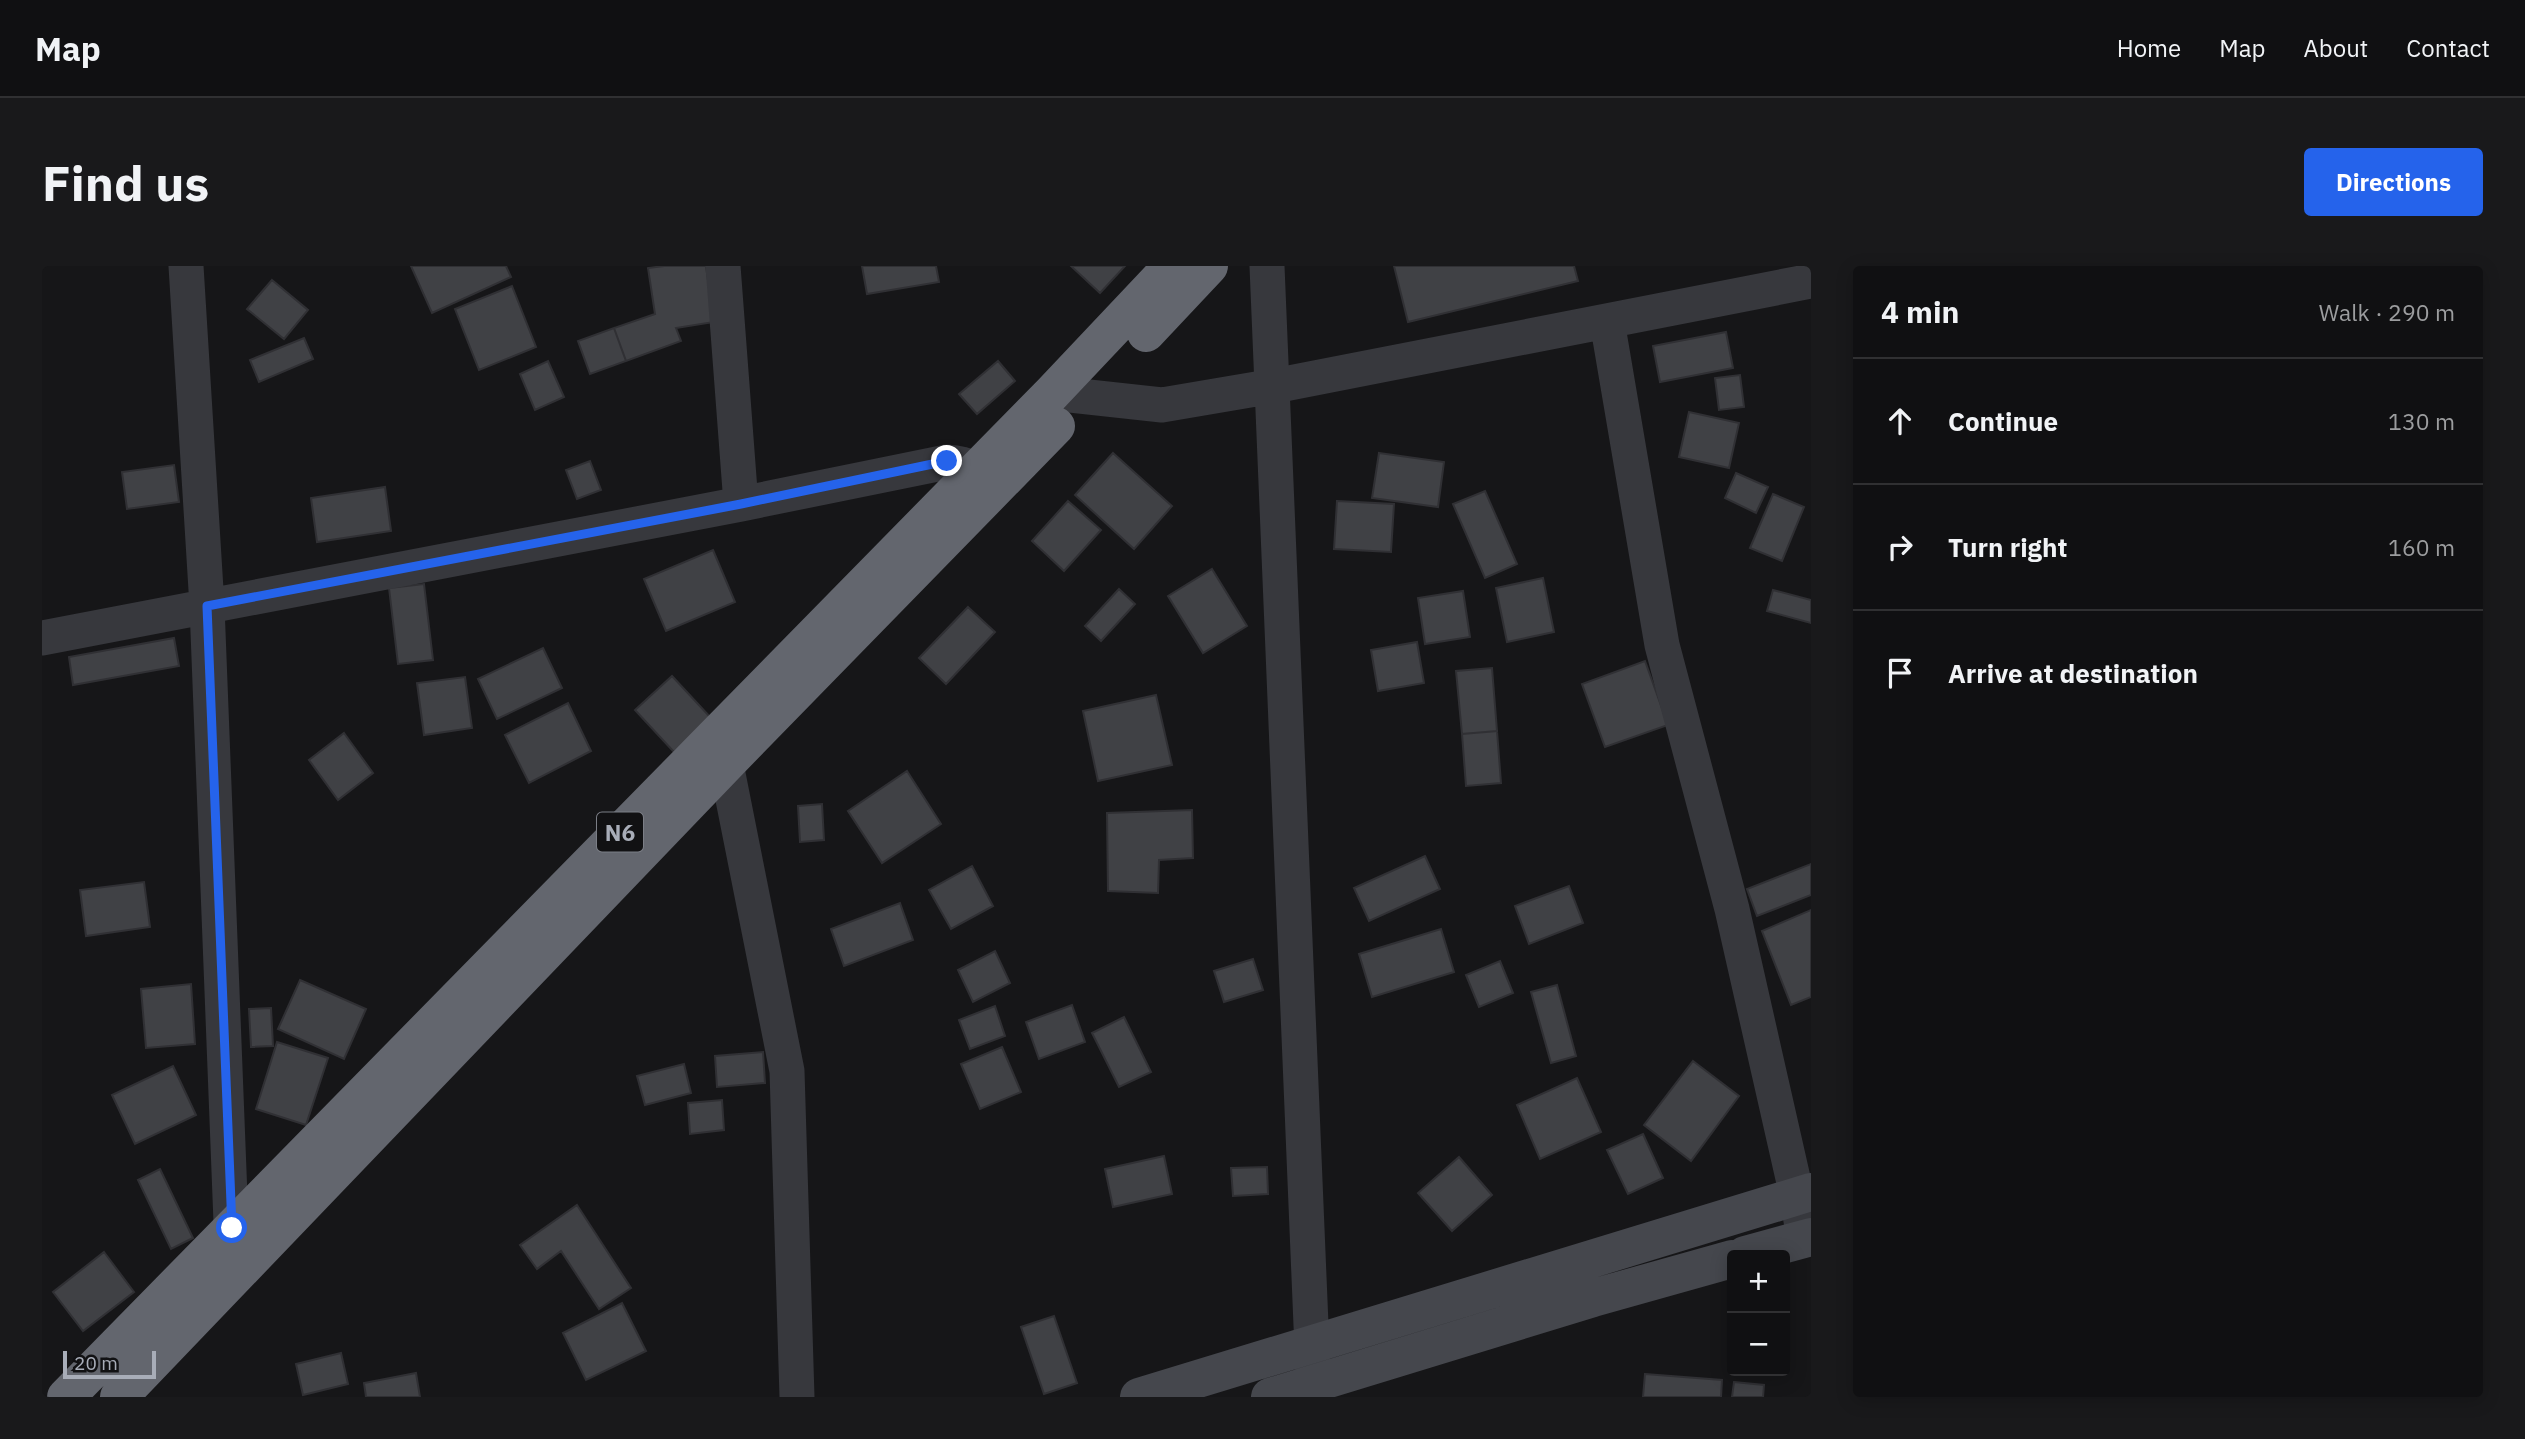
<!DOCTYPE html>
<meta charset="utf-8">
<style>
:root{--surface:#101012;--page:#19191b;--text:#f1f3f6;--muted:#9c9d9f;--line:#303032;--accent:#2563eb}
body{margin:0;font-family:"IBM Plex Sans",sans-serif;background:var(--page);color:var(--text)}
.controls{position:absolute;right:21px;bottom:21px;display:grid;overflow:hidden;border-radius:7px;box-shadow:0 4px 18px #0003}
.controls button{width:63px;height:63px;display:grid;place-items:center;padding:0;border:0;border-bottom:2px solid var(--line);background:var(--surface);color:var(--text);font:35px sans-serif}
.scale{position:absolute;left:21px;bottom:18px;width:93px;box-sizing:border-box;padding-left:7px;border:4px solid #a8adb8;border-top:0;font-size:19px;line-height:24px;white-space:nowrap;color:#a8adb8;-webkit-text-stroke:5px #111113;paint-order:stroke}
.stop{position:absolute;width:21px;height:21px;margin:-16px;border:5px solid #2563eb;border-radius:50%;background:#fff}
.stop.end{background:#2563eb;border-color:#fff;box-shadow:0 2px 7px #0008}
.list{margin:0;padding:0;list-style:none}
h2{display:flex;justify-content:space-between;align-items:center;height:91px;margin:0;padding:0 28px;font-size:30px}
h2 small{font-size:23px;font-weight:400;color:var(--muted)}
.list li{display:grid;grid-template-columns:46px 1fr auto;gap:21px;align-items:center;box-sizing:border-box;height:126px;padding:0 28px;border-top:2px solid var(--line)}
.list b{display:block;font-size:26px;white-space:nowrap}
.list em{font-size:23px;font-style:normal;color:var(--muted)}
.icon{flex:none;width:38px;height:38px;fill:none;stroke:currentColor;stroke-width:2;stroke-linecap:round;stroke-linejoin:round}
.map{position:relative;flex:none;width:1769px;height:1131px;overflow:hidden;border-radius:7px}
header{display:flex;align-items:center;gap:42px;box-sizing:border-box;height:98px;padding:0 35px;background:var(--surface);border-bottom:2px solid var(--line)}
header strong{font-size:33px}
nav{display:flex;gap:38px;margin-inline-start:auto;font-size:24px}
.intro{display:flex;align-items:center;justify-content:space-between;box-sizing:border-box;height:168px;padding:0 42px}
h1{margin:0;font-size:49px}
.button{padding:18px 32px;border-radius:7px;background:var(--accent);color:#fff;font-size:24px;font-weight:700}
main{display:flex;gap:42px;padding:0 42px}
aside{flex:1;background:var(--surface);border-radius:7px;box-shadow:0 4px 18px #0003}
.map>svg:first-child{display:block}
</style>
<header>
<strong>Map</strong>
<nav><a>Home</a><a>Map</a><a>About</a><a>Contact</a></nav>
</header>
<div class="intro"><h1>Find us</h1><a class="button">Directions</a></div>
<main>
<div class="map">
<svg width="1769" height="1131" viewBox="0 0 1769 1131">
<rect width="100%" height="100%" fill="#161618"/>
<path fill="#404145" stroke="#303034" stroke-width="2" d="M 369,0 L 464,0 L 469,11 L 390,47 Z
M 622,0 L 664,0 L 672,56 L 634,62 L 639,75 L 584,95 L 572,62 L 613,48 L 606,2 Z
M 820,0 L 894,0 L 897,16 L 825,28 Z
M 1029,0 L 1083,0 L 1058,27 Z
M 1352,0 L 1532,0 L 1536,15 L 1366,56 Z
M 230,14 L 266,44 L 242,73 L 205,43 Z
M 470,20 L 494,81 L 437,104 L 413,43 Z
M 572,62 L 584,95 L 548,108 L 536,75 Z
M 1684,66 L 1691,102 L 1618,116 L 1611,80 Z
M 262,72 L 271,93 L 217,116 L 208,94 Z
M 506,95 L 522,131 L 493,144 L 478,108 Z
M 956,95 L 973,115 L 935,148 L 917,128 Z
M 1698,109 L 1702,141 L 1677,144 L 1673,112 Z
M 1647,146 L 1697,157 L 1687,202 L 1637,191 Z
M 1071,187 L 1130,240 L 1092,283 L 1033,229 Z
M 1337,187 L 1402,196 L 1396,241 L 1330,232 Z
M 548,195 L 559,224 L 535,233 L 524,204 Z
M 132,199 L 137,236 L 85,243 L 80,206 Z
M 1694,207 L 1726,221 L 1714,247 L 1683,232 Z
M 343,221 L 349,265 L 275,276 L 269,232 Z
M 1443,225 L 1475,298 L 1443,312 L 1411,238 Z
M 1731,228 L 1762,241 L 1740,295 L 1708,282 Z
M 1026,235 L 1059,264 L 1022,305 L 990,275 Z
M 1295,235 L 1352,238 L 1349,286 L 1292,283 Z
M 671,284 L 693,336 L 624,365 L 602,313 Z
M 1170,303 L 1205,360 L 1161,387 L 1126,330 Z
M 1501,312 L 1512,366 L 1465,376 L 1454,322 Z
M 382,318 L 391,394 L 356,398 L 347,322 Z
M 1077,323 L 1093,338 L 1059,375 L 1043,360 Z
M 1731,324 L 1769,334 L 1769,357 L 1725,345 Z
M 1421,325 L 1428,371 L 1383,378 L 1376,332 Z
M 926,341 L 953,366 L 904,418 L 877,392 Z
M 132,372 L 137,400 L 31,419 L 27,391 Z
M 1375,376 L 1382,417 L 1336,425 L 1329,384 Z
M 501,382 L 520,422 L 455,453 L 436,413 Z
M 1603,395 L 1626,459 L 1563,481 L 1540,418 Z
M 1450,402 L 1455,465 L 1420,468 L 1414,405 Z
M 630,410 L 669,452 L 632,486 L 593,444 Z
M 423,411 L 430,462 L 382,469 L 375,417 Z
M 1114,429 L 1130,499 L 1056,515 L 1041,445 Z
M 526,437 L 549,485 L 487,517 L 463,469 Z
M 1455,465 L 1459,517 L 1424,520 L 1420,468 Z
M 302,467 L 331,507 L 296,534 L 267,494 Z
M 865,505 L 899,558 L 840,597 L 806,545 Z
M 780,538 L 782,574 L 758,576 L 756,540 Z
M 1150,544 L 1151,592 L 1117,594 L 1116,627 L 1066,625 L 1065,547 Z
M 1383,590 L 1398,623 L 1327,655 L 1312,622 Z
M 1769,598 L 1769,629 L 1715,650 L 1705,623 Z
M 930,600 L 951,640 L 909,663 L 887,624 Z
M 102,616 L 108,661 L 44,670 L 38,624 Z
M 1527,620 L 1541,657 L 1487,678 L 1473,640 Z
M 858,637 L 871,674 L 802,700 L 789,663 Z
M 1769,644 L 1769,731 L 1749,739 L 1720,665 Z
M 1399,663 L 1412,706 L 1330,731 L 1317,688 Z
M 953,685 L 968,717 L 931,736 L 916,704 Z
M 1211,693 L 1221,724 L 1182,736 L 1172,705 Z
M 1458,695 L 1471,727 L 1437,741 L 1424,709 Z
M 258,714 L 324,743 L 302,793 L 236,763 Z
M 149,718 L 153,778 L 104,782 L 99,723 Z
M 1515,719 L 1534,790 L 1509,797 L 1489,726 Z
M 1030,739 L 1043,776 L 997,793 L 984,756 Z
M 953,740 L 963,770 L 928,783 L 917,754 Z
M 229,742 L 231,780 L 209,781 L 207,743 Z
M 1082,751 L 1109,806 L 1077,821 L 1050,767 Z
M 235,776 L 286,792 L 264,859 L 214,843 Z
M 960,781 L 979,826 L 938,843 L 919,798 Z
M 721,786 L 723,817 L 675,821 L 673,790 Z
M 1651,795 L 1697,830 L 1649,895 L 1602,859 Z
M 642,798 L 649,827 L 603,839 L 595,810 Z
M 131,800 L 154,849 L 93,878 L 70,829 Z
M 1535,812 L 1559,866 L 1498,893 L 1475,839 Z
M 680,834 L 682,864 L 648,868 L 646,837 Z
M 1601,868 L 1621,912 L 1586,928 L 1565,884 Z
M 1122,890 L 1130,928 L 1071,941 L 1063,903 Z
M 1417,891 L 1450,929 L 1410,965 L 1376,927 Z
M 1225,901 L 1226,928 L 1191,930 L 1189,902 Z
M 118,903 L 151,972 L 129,983 L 96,914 Z
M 535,939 L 589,1022 L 557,1043 L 519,985 L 495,1003 L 478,979 Z
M 62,986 L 92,1026 L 41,1065 L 11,1026 Z
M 580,1037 L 604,1085 L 544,1114 L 521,1067 Z
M 1012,1050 L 1035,1117 L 1002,1128 L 979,1061 Z
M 299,1087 L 306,1118 L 261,1129 L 254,1098 Z
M 374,1107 L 378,1131 L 324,1131 L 322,1117 Z
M 1603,1108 L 1680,1114 L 1679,1131 L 1601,1131 Z
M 1692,1116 L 1722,1119 L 1721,1131 L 1690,1131 Z"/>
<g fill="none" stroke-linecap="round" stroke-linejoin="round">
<path stroke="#37383d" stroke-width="35" d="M 144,0 L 165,340 L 190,982
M 681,0 L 699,238
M 1225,0 L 1271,1107
M 1565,55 L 1620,379 L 1690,643 L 1755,930 L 1762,973
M 1010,127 L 1120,139 L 1232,120 L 1769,15
M 0,372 L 699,238 L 905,196 C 928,197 938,205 954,221
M 684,498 L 745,805 L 755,1131"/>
<path stroke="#45474d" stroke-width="38" d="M 1703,989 L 1769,971
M 1097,1131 L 1769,926
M 1228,1131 L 1551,1032 L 1690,993"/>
<path stroke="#63666e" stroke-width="38" d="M 1104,67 L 1167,0
M 24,1131 L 1010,127 L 1130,0
M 77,1131 L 684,498 L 1014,160"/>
</g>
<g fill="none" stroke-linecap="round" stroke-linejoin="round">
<path stroke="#2563eb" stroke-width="9" d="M 190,962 L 165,340 L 699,238 L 905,195"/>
</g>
<g text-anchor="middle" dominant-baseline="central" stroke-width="7" stroke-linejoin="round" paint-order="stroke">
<rect fill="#111113" stroke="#7b7e86" stroke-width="2" x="555" y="546.5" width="46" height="39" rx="5"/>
<g font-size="23" font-weight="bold" fill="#a8adb8">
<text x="578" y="566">N6</text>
</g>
</g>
</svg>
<div class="controls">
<button>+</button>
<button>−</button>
</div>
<div class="scale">20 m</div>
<div class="stop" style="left:190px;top:962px"></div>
<div class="stop end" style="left:905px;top:195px"></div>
</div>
<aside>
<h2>4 min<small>Walk · 290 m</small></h2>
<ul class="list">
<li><svg class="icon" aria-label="ahead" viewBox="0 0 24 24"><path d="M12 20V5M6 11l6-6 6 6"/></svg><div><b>Continue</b></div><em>130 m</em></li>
<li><svg class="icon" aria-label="right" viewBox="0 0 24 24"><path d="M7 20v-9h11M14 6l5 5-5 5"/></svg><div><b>Turn right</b></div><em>160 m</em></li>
<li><svg class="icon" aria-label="arrive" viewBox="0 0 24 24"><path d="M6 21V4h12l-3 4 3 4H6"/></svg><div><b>Arrive at destination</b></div></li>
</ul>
</aside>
</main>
